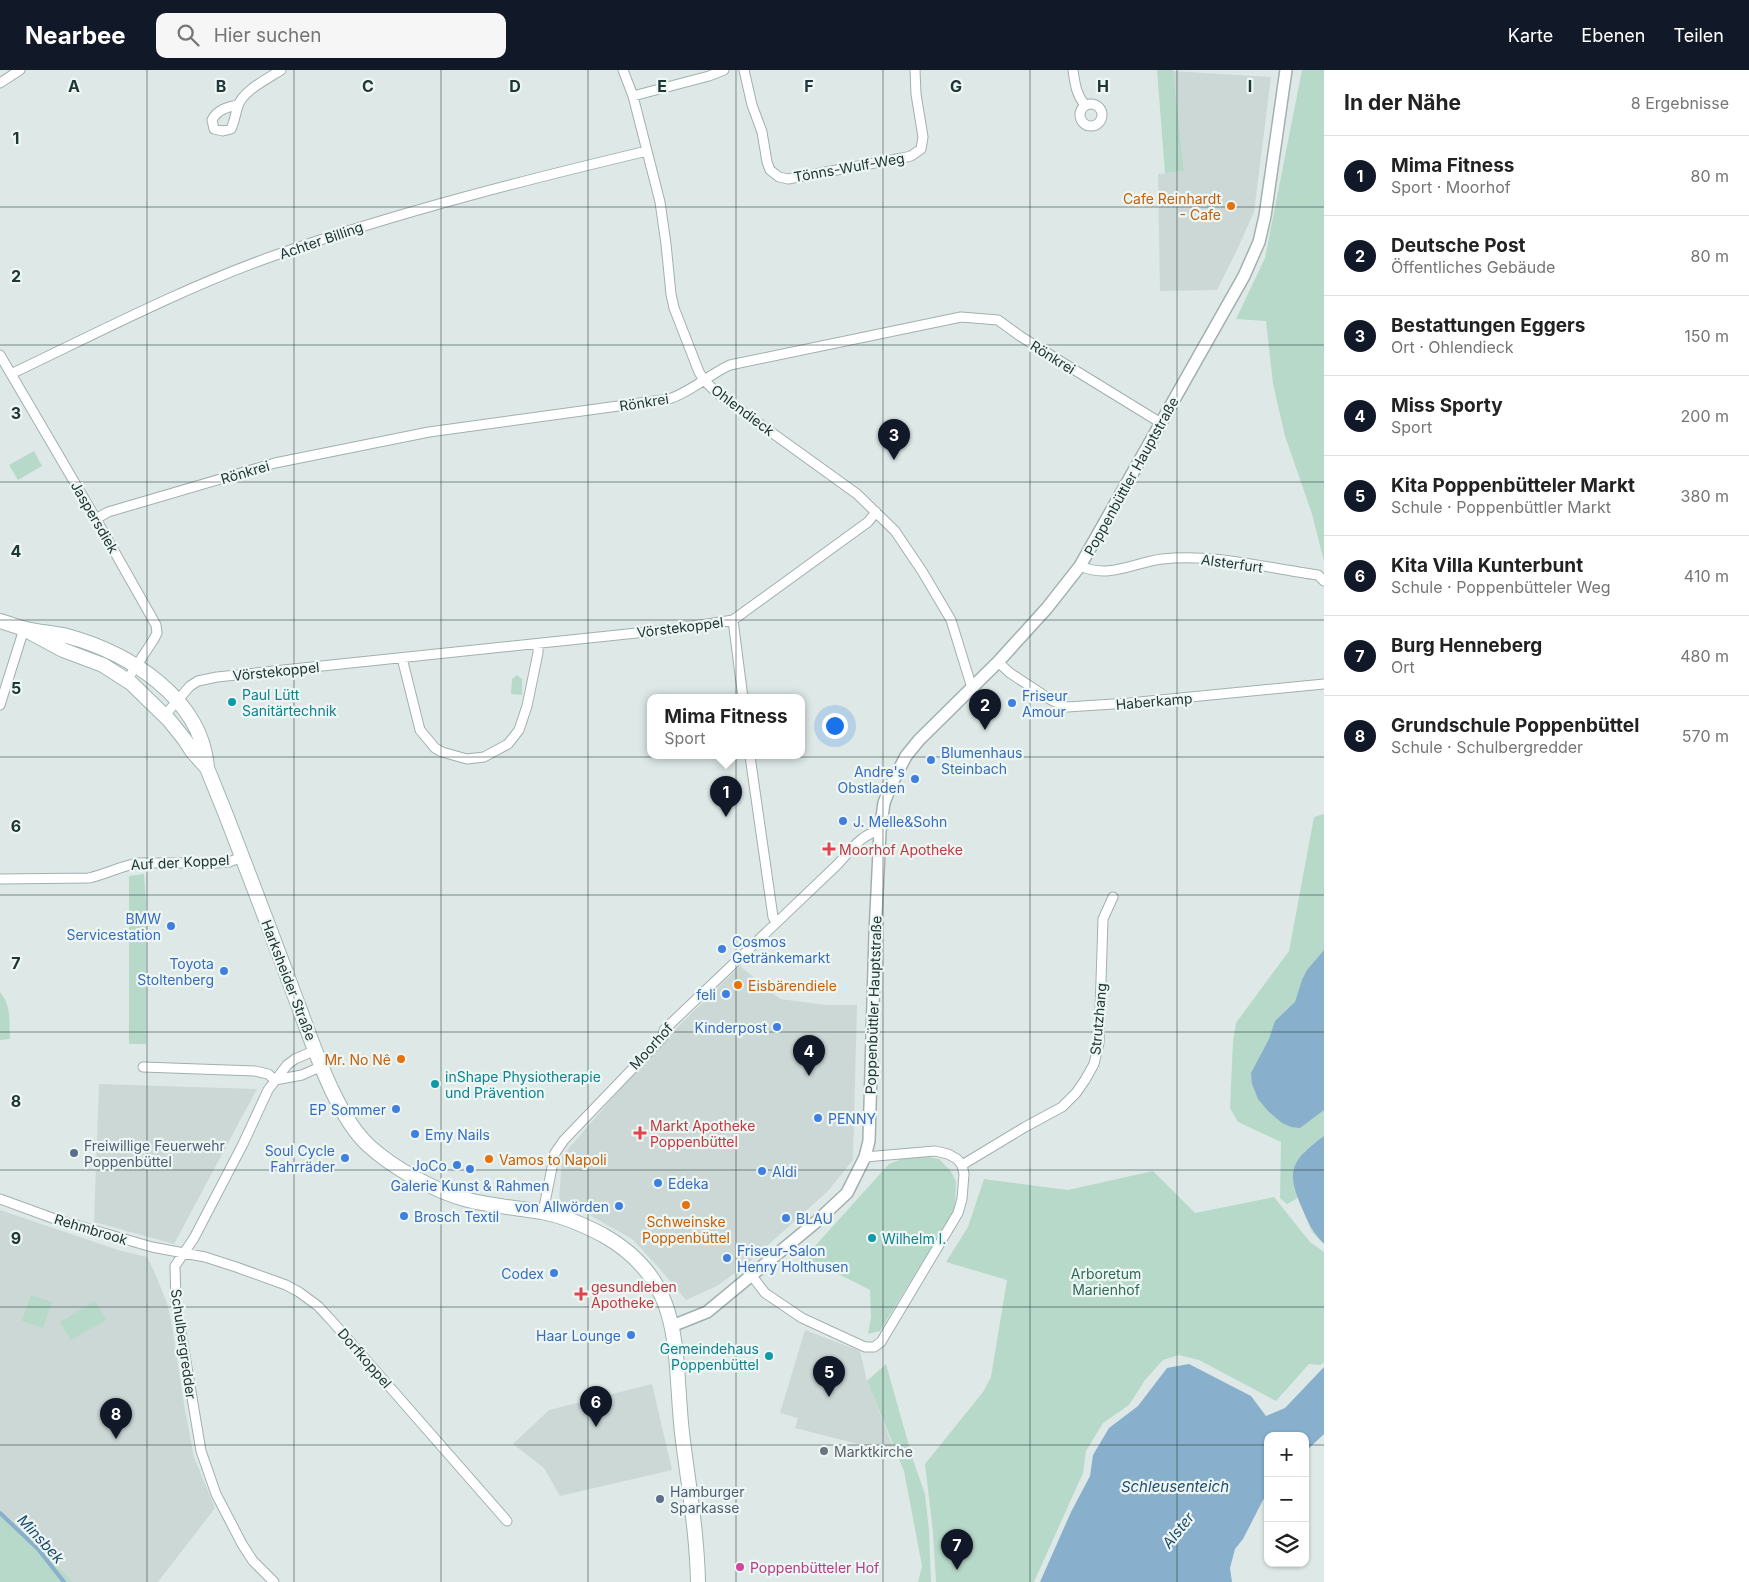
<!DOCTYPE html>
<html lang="de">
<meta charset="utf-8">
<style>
:root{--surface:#fff;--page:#f6f6f6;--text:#222;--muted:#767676;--line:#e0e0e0;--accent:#111827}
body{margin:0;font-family:Inter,sans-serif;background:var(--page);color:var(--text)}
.controls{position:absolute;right:15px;bottom:15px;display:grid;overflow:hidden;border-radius:10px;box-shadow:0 1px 4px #0004}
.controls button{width:45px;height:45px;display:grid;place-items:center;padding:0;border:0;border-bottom:1px solid var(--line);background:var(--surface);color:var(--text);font:25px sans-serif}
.you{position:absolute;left:834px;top:655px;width:18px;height:18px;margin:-12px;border:4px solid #fff;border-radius:50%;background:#1a73e8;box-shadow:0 0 0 8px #1a73e833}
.badge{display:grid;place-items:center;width:32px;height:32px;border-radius:50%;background:var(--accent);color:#fff;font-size:16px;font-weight:700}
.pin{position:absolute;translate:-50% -41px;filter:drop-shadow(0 1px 2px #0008)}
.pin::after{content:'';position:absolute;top:26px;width:18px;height:15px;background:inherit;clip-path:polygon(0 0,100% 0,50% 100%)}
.popup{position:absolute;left:647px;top:624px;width:158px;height:65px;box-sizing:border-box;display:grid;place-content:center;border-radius:10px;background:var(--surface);filter:drop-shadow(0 1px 4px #0005);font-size:16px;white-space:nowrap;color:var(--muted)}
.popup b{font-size:19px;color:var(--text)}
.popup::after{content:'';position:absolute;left:50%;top:100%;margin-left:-10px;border:10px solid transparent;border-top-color:var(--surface)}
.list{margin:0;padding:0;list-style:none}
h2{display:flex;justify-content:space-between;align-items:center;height:65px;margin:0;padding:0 20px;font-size:21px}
h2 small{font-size:16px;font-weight:400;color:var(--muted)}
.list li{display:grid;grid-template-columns:32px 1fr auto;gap:15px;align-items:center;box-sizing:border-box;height:80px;padding:0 20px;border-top:1px solid var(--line)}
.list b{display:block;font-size:19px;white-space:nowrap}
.list p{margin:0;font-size:16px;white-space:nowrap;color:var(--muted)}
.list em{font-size:16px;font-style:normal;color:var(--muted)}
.icon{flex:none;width:28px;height:28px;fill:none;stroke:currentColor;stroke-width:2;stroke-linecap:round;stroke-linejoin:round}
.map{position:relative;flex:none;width:1324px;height:1512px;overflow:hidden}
header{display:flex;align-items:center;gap:30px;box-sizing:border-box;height:70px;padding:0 25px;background:var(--accent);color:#fff}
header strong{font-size:24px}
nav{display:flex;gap:28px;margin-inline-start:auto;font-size:18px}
.search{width:350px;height:45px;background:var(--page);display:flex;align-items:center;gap:12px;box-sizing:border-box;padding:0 18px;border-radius:10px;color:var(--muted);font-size:19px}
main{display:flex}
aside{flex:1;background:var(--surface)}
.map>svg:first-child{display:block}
</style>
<header>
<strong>Nearbee</strong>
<div class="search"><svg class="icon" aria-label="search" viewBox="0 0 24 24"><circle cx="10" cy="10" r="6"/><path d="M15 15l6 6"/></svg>Hier suchen</div>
<nav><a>Karte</a><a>Ebenen</a><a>Teilen</a></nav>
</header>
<main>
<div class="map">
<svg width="1324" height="1512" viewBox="0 0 1324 1512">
<rect width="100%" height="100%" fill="#dee9e7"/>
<path fill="#ccd8d6" d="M 1173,1 L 1271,7 L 1254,142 L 1237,180 L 1217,220 L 1160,221 L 1158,104 L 1184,101 Z
M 740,896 L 780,929 L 826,935 L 857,935 L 853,1090 L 828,1121 L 746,1195 L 717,1216 L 686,1230 L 660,1199 L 632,1169 L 584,1142 L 559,1131 L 562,1086 L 654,980 Z
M 99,1014 L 257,1019 L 174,1174 L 94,1152 Z
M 0,1140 L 118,1180 L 147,1187 L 154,1201 L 167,1233 L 171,1250 L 185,1340 L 194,1387 L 215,1438 L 158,1512 L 73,1512 L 40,1478 L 0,1440 Z
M 805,1260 L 860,1281 L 867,1311 L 893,1377 L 858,1374 L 795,1358 L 798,1348 L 780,1343 Z
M 652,1314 L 672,1400 L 560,1426 L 544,1398 L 513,1374 L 549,1340 Z"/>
<path fill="#b7d9c9" d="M 1157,0 L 1173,0 L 1184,101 L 1165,103 Z
M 1302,0 L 1324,0 L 1324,492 L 1312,444 L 1285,366 L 1273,314 L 1266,251 L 1236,249 L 1265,188 Z
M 34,381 L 42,396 L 18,410 L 9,395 Z
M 517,605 L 522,609 L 522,625 L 511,624 L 512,609 Z
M 1324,744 L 1324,1066 L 1304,1082 L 1324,1174 L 1312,1162 L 1298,1128 L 1287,1134 L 1280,1128 L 1281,1072 L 1238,1052 L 1230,1038 L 1233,971 L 1236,953 L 1289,881 L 1314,747 Z
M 144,804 L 146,832 L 146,974 L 129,974 L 129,806 Z
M 0,922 C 12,936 9,952 10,969 L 0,970 Z
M 909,1086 L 923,1086 L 939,1089 L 950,1100 L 956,1111 L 955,1139 L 880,1261 L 868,1264 L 871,1247 L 870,1220 L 805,1187 L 889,1094 Z
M 1153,1101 L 1195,1143 L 1274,1127 L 1310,1172 L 1324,1182 L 1324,1292 L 1321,1295 L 1309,1294 L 1276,1331 L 1199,1290 L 1179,1285 L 1163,1290 L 1145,1310 L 1129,1335 L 1103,1353 L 1086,1381 L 1083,1403 L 1034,1512 L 936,1512 L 933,1462 L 925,1394 L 983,1322 L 991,1307 L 1007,1210 L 946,1192 L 968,1157 L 984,1109 L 1068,1120 Z
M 31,1225 L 52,1232 L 43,1258 L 22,1251 Z
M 95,1231 L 106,1250 L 71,1270 L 60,1252 Z
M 886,1294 L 913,1390 L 925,1424 L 929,1460 L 931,1512 L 918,1512 L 922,1496 L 904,1401 L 867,1311 Z
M 0,1440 L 40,1478 L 73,1512 L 0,1512 Z"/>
<path fill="#88b0cc" d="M 1324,880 L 1324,1040 L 1300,1058 L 1291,1057 L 1282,1053 L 1268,1041 L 1258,1029 L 1252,1014 L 1251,1003 L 1269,969 L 1275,951 L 1295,932 L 1302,910 L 1307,900 Z
M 1324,1066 L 1324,1174 C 1313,1162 1308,1153 1302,1138 C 1285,1100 1292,1090 1324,1066 Z
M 1189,1294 L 1251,1326 L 1266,1346 L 1285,1338 L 1324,1297 L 1324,1364 L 1305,1382 L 1305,1366 L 1268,1366 L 1268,1423 L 1263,1430 L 1243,1469 L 1235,1479 L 1230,1498 L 1232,1512 L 1040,1512 L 1071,1442 L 1090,1406 L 1093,1385 L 1109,1358 L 1138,1336 L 1167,1298 Z"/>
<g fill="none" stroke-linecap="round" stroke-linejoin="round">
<path stroke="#88b0cc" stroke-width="4" d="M 0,1443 L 38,1479 L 64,1512"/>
<g stroke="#a1b0af" stroke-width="11">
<path id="minor" d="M 623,0 L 633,26 L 660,132 L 666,174 L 671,224 L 674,238 L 699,302 L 704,310 L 717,323 L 857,424 L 895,461 L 922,501 L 951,550 L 972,618
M 744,0 L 752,35 L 762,62 L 767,92 L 770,100 L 779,107 L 788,109 L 902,88 L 911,86 L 921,79 L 923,67 L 916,24 L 915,0
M 1073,0 C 1075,14 1076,24 1085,35
M 0,13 L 20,0
M 633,26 L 709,6 L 724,0
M1080 45a11 11 0 1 1 22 0a11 11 0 1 1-22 0Z
M 238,35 C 227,37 217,40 212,50 L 214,59 L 223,61 L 231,59 C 235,51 235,44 238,36 C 242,21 269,8 281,0
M 0,285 L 96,449 L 156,555 L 157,563 L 154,569 L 127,610
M 11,304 C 97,263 183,218 273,186 C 395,143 521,111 647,81
M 96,449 L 108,442 L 275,393 L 429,362 L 669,329 C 691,322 708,305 730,295 L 961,247 L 998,250 L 1020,266 L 1060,291 L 1161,353
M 1080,496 C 1110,509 1132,493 1162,489 C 1214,483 1266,498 1318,505 L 1324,511
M 733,550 L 743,628
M 402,588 L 420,660 L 435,678 L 442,682 L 467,689 L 484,687 L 508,674 L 519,660 L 527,636 L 538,583 L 538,574
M 998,592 L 1010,603 L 1051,630 L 1067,637 L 1129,633 L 1324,614
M 0,635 L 24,559
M 165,645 L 190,616 L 198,611 L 217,607 L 675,559 L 733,550 L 868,452 L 876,442
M 750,686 L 773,847 L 776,853
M 0,809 L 89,808 C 106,804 121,796 138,793 L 216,793 L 229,792 L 242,787
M 143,997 L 255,1001 L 268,1004 L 275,1010
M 275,1010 L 302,1005 L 322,996
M 962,1095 L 1025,1057 L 1062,1037 L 1076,1023 L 1085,1010 L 1094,994 L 1099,973 L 1103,849 L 1113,827
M 0,1129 L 55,1149 L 152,1177 L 205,1187 L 236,1197 L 286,1215 L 299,1222 L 318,1236 L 331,1250 L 507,1451
M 543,1142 L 555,1083 L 564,1070 L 663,967 L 664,960 L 838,794 C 850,781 862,763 880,761
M 752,1206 L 765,1223 L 802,1248 L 865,1277 L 874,1277 L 881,1272 L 958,1143 L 962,1129 L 964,1104 L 962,1095 L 957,1089 L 948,1084 L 935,1081 L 865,1087
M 274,1512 L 253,1491 L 242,1474 L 216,1424 L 201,1381 L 176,1232 L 175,1196 L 194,1168 L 243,1074 L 268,1020 L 287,995 L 295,989 L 316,980"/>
</g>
<g stroke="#a1b0af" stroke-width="14">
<path id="tertiary" d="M 672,1256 L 707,1242 L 816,1152 L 847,1123 L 865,1087 L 869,1071 L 875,864 L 880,761 L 884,733 L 890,717 L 906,686 L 919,670 L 998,592 L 1047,538 L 1080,496 L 1244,206 L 1259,172 L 1265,146 L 1286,0"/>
</g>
<g stroke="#9eb4b1" stroke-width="16">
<path id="secondary" d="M 0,551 C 8,553 17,557 26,559 C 39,562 54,563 67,566 C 129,583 202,628 207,698
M 24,559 L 63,580 L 103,595 L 131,613 L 169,650 L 185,670 L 192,681 L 207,698 L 224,740 C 249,804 273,868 297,932 C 313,974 335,1044 368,1075 C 393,1098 434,1121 468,1130 C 492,1136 517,1138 542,1142 C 563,1146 584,1155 603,1165 C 686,1212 673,1280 682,1363 C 688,1412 697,1462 698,1512"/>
</g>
<use href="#minor" stroke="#fff" stroke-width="9"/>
<use href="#tertiary" stroke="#fff" stroke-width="11"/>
<use href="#secondary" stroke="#fff" stroke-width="14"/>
</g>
<path fill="none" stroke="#203737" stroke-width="1" stroke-opacity="0.55" d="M 147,0 L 147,1512M 294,0 L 294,1512M 441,0 L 441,1512M 588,0 L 588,1512M 736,0 L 736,1512M 883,0 L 883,1512M 1030,0 L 1030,1512M 1177,0 L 1177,1512M 0,137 L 1324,137M 0,275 L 1324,275M 0,412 L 1324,412M 0,550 L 1324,550M 0,687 L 1324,687M 0,825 L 1324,825M 0,962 L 1324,962M 0,1100 L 1324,1100M 0,1237 L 1324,1237M 0,1375 L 1268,1375M 1305,1375 L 1324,1375"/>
<g fill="#e8710a" stroke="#eef6f4" stroke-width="2">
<circle cx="1231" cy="136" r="5"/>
<circle cx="738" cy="915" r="5"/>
<circle cx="401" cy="989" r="5"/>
<circle cx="489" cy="1089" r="5"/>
<circle cx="686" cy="1135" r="5"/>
</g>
<g fill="#0f9aa8" stroke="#eef6f4" stroke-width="2">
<circle cx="232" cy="632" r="5"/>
<circle cx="435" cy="1014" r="5"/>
<circle cx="872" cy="1168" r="5"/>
<circle cx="769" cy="1286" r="5"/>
</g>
<g fill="#3f7fe0" stroke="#eef6f4" stroke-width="2">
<circle cx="1012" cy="633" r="5"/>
<circle cx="931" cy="690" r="5"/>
<circle cx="915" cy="709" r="5"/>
<circle cx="843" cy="751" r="5"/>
<circle cx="171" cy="856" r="5"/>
<circle cx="722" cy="879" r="5"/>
<circle cx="224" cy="901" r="5"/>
<circle cx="726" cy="924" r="5"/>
<circle cx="777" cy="957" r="5"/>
<circle cx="396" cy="1039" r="5"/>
<circle cx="818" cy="1048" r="5"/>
<circle cx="415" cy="1064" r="5"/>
<circle cx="345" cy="1088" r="5"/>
<circle cx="457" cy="1095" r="5"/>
<circle cx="470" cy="1099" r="5"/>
<circle cx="762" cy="1101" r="5"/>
<circle cx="658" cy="1113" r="5"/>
<circle cx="619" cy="1136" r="5"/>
<circle cx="404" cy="1146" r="5"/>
<circle cx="786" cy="1148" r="5"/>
<circle cx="727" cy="1188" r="5"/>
<circle cx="554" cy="1203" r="5"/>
<circle cx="631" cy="1265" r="5"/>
</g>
<g fill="#e0444e" stroke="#eef6f4" stroke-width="2">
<path d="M826.5 771.5h5v5h5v5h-5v5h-5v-5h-5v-5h5z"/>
<path d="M637.5 1055.5h5v5h5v5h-5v5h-5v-5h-5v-5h5z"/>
<path d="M578.5 1216.5h5v5h5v5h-5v5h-5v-5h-5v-5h5z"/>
</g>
<g fill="#5c6f8a" stroke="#eef6f4" stroke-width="2">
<circle cx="74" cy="1083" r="5"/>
<circle cx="660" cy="1429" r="5"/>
</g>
<circle fill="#6b7280" stroke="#eef6f4" stroke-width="2" cx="824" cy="1381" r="5"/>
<circle fill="#d1479c" stroke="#eef6f4" stroke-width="2" cx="740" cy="1497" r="5"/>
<g text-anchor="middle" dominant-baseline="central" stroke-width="4.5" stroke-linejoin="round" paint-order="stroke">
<g font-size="14" fill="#203737" stroke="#eef6f4">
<text transform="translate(849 97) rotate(-10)">Tönns-Wulf-Weg</text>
<text transform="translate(321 170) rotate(-19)">Achter Billing</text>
<text transform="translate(1053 287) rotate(32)">Rönkrei</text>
<text transform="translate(644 332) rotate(-9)">Rönkrei</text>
<text transform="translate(743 340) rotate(37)">Ohlendieck</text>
<text transform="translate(245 402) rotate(-16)">Rönkrei</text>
<text transform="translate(1131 406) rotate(-61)">Poppenbüttler Hauptstraße</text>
<text transform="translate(95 447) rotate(60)">Jaspersdiek</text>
<text transform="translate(1232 493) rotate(8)">Alsterfurt</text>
<text transform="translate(680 557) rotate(-7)">Vörstekoppel</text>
<text transform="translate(276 601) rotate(-6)">Vörstekoppel</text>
<text transform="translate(1154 631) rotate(-5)">Haberkamp</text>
<text transform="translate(180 792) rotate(-3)">Auf der Koppel</text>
<text transform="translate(289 910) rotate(69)">Harksheider Straße</text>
<text transform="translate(873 935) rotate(-88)">Poppenbüttler Hauptstraße</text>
<text transform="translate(1098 949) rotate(-85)">Strutzhang</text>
<text transform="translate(651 976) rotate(-48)">Moorhof</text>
<text transform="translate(91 1159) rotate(17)">Rehmbrook</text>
<text transform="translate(184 1274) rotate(82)">Schulbergredder</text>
<text transform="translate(365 1288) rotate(49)">Dorfkoppel</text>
</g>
<g font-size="14" fill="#c56008" stroke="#eef6f4" text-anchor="end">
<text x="1221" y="128">Cafe Reinhardt<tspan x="1221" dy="16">- Cafe</tspan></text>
<text x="748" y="915" text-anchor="start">Eisbärendiele</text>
<text x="391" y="989">Mr. No Nê</text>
<text x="499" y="1089" text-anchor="start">Vamos to Napoli</text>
<text x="686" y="1151" text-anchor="middle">Schweinske<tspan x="686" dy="16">Poppenbüttel</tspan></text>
</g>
<g font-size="14" fill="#0d838f" stroke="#eef6f4" text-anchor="start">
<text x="242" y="624">Paul Lütt<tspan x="242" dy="16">Sanitärtechnik</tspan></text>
<text x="445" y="1006">inShape Physiotherapie<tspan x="445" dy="16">und Prävention</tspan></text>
<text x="882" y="1168">Wilhelm I.</text>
<text x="759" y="1278" text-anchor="end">Gemeindehaus<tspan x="759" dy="16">Poppenbüttel</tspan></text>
</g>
<g font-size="14" fill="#366cbe" stroke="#eef6f4" text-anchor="start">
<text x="1022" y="625">Friseur<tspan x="1022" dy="16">Amour</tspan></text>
<text x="941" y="682">Blumenhaus<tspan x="941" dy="16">Steinbach</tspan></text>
<text x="905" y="701" text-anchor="end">Andre's<tspan x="905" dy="16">Obstladen</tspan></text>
<text x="853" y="751">J. Melle&amp;Sohn</text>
<text x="161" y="848" text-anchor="end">BMW<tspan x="161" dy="16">Servicestation</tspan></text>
<text x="732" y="871">Cosmos<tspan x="732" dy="16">Getränkemarkt</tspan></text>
<text x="214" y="893" text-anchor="end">Toyota<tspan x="214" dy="16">Stoltenberg</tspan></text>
<text x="716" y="924" text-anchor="end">feli</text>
<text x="767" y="957" text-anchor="end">Kinderpost</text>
<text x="386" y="1039" text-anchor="end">EP Sommer</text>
<text x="828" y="1048">PENNY</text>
<text x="425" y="1064">Emy Nails</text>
<text x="335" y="1080" text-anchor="end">Soul Cycle<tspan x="335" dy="16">Fahrräder</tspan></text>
<text x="447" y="1095" text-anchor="end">JoCo</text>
<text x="772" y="1101">Aldi</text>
<text x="668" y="1113">Edeka</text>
<text x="470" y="1115" text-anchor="middle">Galerie Kunst &amp; Rahmen</text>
<text x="609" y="1136" text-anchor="end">von Allwörden</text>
<text x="414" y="1146">Brosch Textil</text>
<text x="796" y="1148">BLAU</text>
<text x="737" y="1180">Friseur-Salon<tspan x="737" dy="16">Henry Holthusen</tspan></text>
<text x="544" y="1203" text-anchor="end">Codex</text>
<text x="621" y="1265" text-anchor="end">Haar Lounge</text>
</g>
<g font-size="14" fill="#be3a42" stroke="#eef6f4" text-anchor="start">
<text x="839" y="779">Moorhof Apotheke</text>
<text x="650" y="1055">Markt Apotheke<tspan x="650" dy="16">Poppenbüttel</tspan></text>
<text x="591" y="1216">gesundleben<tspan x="591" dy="16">Apotheke</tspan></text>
</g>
<g font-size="14" fill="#4e5e75" stroke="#eef6f4" text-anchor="start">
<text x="84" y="1075">Freiwillige Feuerwehr<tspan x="84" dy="16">Poppenbüttel</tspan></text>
<text x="670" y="1421">Hamburger<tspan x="670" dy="16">Sparkasse</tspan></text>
</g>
<g font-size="14" fill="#2d6b55" stroke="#eef6f4">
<text x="1106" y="1203">Arboretum<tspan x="1106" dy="16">Marienhof</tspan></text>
</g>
<g font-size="14" fill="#5b616d" stroke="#eef6f4" text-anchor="start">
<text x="834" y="1381">Marktkirche</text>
</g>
<g font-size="14" fill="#b23c85" stroke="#eef6f4" text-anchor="start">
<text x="750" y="1497">Poppenbütteler Hof</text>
</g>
<g font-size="15" font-style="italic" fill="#1f4d6f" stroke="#eef6f4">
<text x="1175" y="1416">Schleusenteich</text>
<text transform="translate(1178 1460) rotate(-51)">Alster</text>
<text transform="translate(41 1469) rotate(47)">Minsbek</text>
</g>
</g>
<g font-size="16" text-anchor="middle" font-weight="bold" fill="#203737" stroke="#eef6f4" stroke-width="4.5" stroke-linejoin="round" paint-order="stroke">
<text x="74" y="22">A</text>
<text x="221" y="22">B</text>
<text x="368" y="22">C</text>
<text x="515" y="22">D</text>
<text x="662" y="22">E</text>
<text x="809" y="22">F</text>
<text x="956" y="22">G</text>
<text x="1103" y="22">H</text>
<text x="1250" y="22">I</text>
<text x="16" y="74">1</text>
<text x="16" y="212">2</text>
<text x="16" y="349">3</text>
<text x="16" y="487">4</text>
<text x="16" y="624">5</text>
<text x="16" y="762">6</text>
<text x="16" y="899">7</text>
<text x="16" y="1037">8</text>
<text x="16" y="1174">9</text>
</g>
</svg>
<div class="controls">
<button>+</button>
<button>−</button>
<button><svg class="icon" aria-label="layers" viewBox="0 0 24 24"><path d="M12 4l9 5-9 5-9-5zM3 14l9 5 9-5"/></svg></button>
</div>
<div class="you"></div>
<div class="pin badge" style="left:726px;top:747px">1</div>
<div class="popup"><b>Mima Fitness</b>Sport</div>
<div class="pin badge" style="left:985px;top:660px">2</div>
<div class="pin badge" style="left:894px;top:390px">3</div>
<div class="pin badge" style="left:809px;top:1006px">4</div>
<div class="pin badge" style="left:829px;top:1327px">5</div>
<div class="pin badge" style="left:596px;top:1357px">6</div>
<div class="pin badge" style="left:957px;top:1500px">7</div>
<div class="pin badge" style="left:116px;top:1369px">8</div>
</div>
<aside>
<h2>In der Nähe<small>8 Ergebnisse</small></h2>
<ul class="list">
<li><span class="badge">1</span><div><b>Mima Fitness</b><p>Sport · Moorhof</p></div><em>80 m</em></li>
<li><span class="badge">2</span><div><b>Deutsche Post</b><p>Öffentliches Gebäude</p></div><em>80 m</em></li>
<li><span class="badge">3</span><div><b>Bestattungen Eggers</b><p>Ort · Ohlendieck</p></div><em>150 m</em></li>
<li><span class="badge">4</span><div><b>Miss Sporty</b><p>Sport</p></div><em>200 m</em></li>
<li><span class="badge">5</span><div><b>Kita Poppenbütteler Markt</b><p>Schule · Poppenbüttler Markt</p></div><em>380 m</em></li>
<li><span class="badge">6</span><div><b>Kita Villa Kunterbunt</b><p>Schule · Poppenbütteler Weg</p></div><em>410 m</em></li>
<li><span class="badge">7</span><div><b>Burg Henneberg</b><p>Ort</p></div><em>480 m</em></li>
<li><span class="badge">8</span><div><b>Grundschule Poppenbüttel</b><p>Schule · Schulbergredder</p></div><em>570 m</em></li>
</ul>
</aside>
</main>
